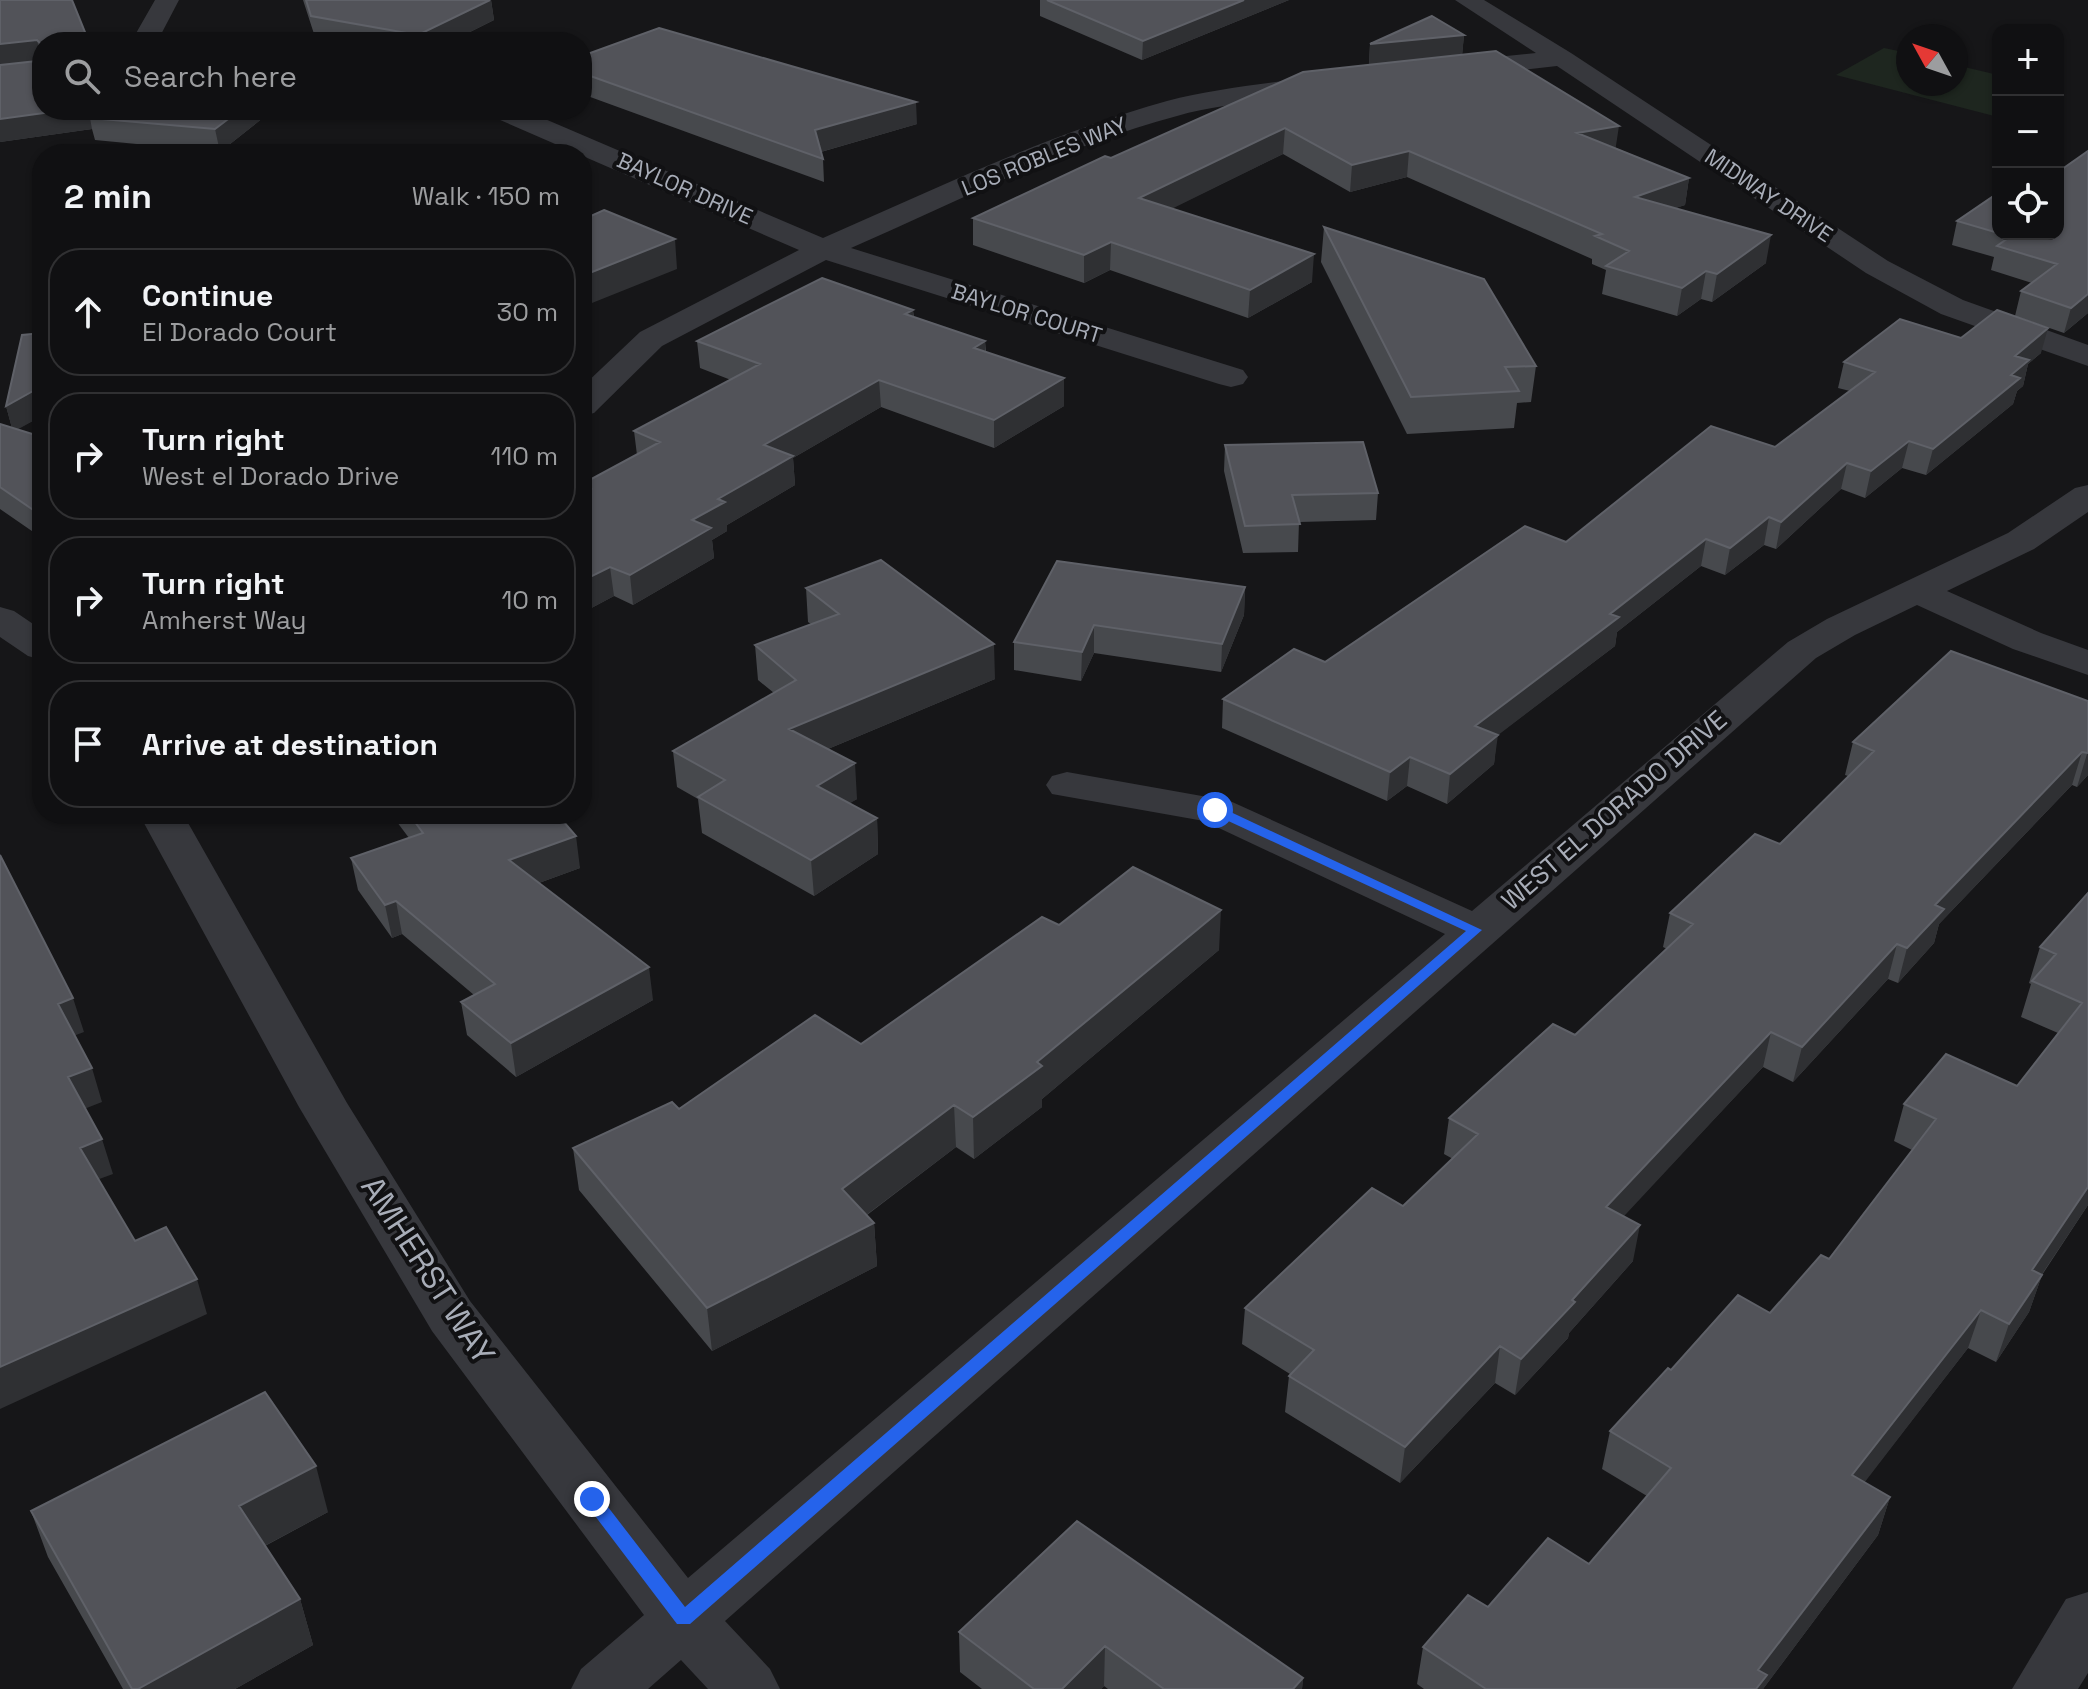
<!DOCTYPE html>
<meta charset="utf-8">
<style>
:root{--surface:#101012;--page:#19191b;--text:#f1f3f6;--muted:#9c9d9f;--line:#303032}
body{margin:0;font-family:"Space Grotesk",sans-serif;background:var(--page);color:var(--text)}
.controls{position:absolute;right:24px;top:24px;display:grid;overflow:hidden;border-radius:16px;box-shadow:0 2px 6px #0004}
.controls button{width:72px;height:72px;display:grid;place-items:center;padding:0;border:0;border-bottom:2px solid var(--line);background:var(--surface);color:var(--text);font:40px sans-serif}
.compass{position:absolute;left:1896px;top:24px;width:72px;height:72px;border-radius:50%;background:var(--surface);box-shadow:0 2px 6px #0004;rotate:310deg}
.stop{position:absolute;width:24px;height:24px;margin:-18px;border:6px solid #2563eb;border-radius:50%;background:#fff}
.stop.end{background:#2563eb;border-color:#fff;box-shadow:0 2px 8px #0008}
.list{margin:0;padding:0;list-style:none}
h2{display:flex;justify-content:space-between;align-items:center;height:104px;margin:0;padding:0 32px;font-size:34px}
h2 small{font-size:26px;font-weight:400;color:var(--muted)}
.list li{display:grid;grid-template-columns:52px 1fr auto;gap:24px;align-items:center;box-sizing:border-box;height:128px;margin:0 16px 16px;padding:0 16px;border:2px solid var(--line);border-radius:32px}
.list b{display:block;font-size:30px;white-space:nowrap}
.list p{margin:0;font-size:26px;white-space:nowrap;color:var(--muted)}
.list em{font-size:26px;font-style:normal;color:var(--muted)}
.icon{flex:none;width:44px;height:44px;fill:none;stroke:currentColor;stroke-width:2;stroke-linecap:round;stroke-linejoin:round}
.map{position:relative;flex:none;width:2088px;height:1689px;overflow:hidden}
.search{position:absolute;background:var(--surface);box-shadow:0 2px 6px #0004;left:32px;top:32px;width:560px;height:88px;display:flex;align-items:center;gap:20px;box-sizing:border-box;padding:0 28px;border-radius:32px;color:var(--muted);font-size:30px}
.panel{position:absolute;background:var(--surface);box-shadow:0 2px 6px #0004;left:32px;top:144px;width:560px;height:680px;border-radius:32px}
.map>svg:first-child{display:block}
</style>
<div class="map">
<svg width="2088" height="1689" viewBox="0 0 2088 1689">
<rect width="100%" height="100%" fill="#161618"/>
<path fill="#1e261f" d="M 1884,48 L 1908,53 L 1908,84 L 1956,84 L 1956,65 L 1998,75 L 1998,117 L 1836,75 Z"/>
<g fill="none" stroke-linecap="round" stroke-linejoin="round">
<path fill="#37383d" fill-rule="evenodd" d="M 155,0 L 179,0 L 157,42 L 131,42 Z
M 1455,0 L 1484,0 L 1571,53 L 1888,261 L 1963,300 L 2088,345 L 2088,366 L 1941,314 L 1866,273 L 1557,66 L 1457,77 L 1448,75 L 1444,69 L 1448,63 L 1457,61 L 1536,53 Z
M 1317,76 L 1326,78 L 1330,84 L 1326,90 C 1277,102 1225,102 1177,116 C 1064,146 958,201 851,248 L 1243,370 L 1248,377 L 1243,384 L 1231,387 L 1219,384 L 826,260 L 662,346 L 594,413 L 582,416 L 582,387 L 640,332 L 799,250 L 491,116 L 488,110 L 524,110 L 823,238 C 936,189 1048,134 1167,101 C 1215,88 1268,84 1317,76 Z
M 2088,485 L 2088,512 L 2034,549 L 1947,591 L 2041,633 L 2088,650 L 2088,675 L 2013,649 L 1917,605 L 1855,635 L 1816,658 L 725,1621 L 770,1669 L 780,1689 L 708,1689 L 681,1660 L 648,1689 L 571,1689 L 581,1669 L 644,1615 L 432,1331 L 299,1107 L 139,814 L 183,814 L 347,1103 L 470,1301 L 688,1578 L 1445,934 L 1204,821 L 1052,794 L 1046,785 L 1052,776 L 1067,772 L 1230,801 L 1472,911 L 1788,642 L 1827,619 L 2008,533 L 2075,488 Z
M 0,607 L 14,611 L 42,630 L 42,660 L 28,656 L 0,637 Z
M 2088,1592 L 2088,1673 L 2078,1689 L 2012,1689 L 2066,1599 Z"/>
</g>
<path fill="#47494d" d="M 0,0 L 72,0 L 89,42 L 42,42 L 42,110 L 273,110 L 220,152 L 95,140 L 92,129 L 0,142 Z
M 303,0 L 491,0 L 494,20 L 450,42 L 342,42 L 315,37 Z
M 1040,0 L 1289,0 L 1142,60 L 1040,16 Z
M 1464,35 L 1462,55 L 1616,148 L 1689,178 L 1685,205 L 1675,208 L 1766,263 L 1712,302 L 1701,299 L 1677,316 L 1602,294 L 1606,270 L 1592,264 L 1592,259 L 1407,177 L 1350,192 L 1283,154 L 1172,208 L 1312,282 L 1248,318 L 1110,270 L 1084,283 L 973,245 L 973,218 L 1111,158 L 1369,65 L 1370,44 Z
M 582,56 L 917,124 L 821,152 L 823,159 L 824,182 L 582,94 Z
M 2088,151 L 2088,313 L 2064,333 L 2015,316 L 2021,291 L 2032,283 L 1991,270 L 1994,257 L 1952,245 L 1957,221 L 1998,193 L 1998,234 L 2058,234 Z
M 1324,227 L 1536,366 L 1531,402 L 1517,403 L 1514,428 L 1407,434 L 1321,262 Z
M 913,310 L 914,317 L 985,341 L 986,351 L 1064,406 L 994,448 L 881,407 L 793,458 L 795,485 L 727,525 L 727,531 L 712,540 L 714,558 L 633,605 L 614,596 L 582,613 L 582,484 L 637,455 L 634,431 L 731,380 L 700,368 L 697,341 Z
M 42,333 L 42,416 L 17,429 L 42,437 L 42,538 L 0,509 L 0,424 L 12,428 L 6,406 Z
M 1961,338 L 2041,353 L 2028,364 L 2023,386 L 2017,391 L 2013,404 L 1926,475 L 1902,468 L 1865,498 L 1841,489 L 1776,549 L 1764,545 L 1725,575 L 1701,566 L 1617,632 L 1615,646 L 1497,735 L 1494,764 L 1447,804 L 1407,786 L 1387,801 L 1222,728 L 1223,699 L 1325,662 L 1566,542 L 1775,447 L 1850,391 L 1838,388 L 1844,362 Z
M 1225,445 L 1378,493 L 1376,520 L 1299,522 L 1298,552 L 1243,553 L 1224,471 Z
M 1245,587 L 1244,615 L 1221,672 L 1094,653 L 1081,681 L 1014,670 L 1014,642 Z
M 806,588 L 995,679 L 828,749 L 857,799 L 849,803 L 877,818 L 878,854 L 814,896 L 702,833 L 698,799 L 677,787 L 673,751 L 774,693 L 758,680 L 755,645 L 811,624 L 808,622 Z
M 2088,701 L 2088,775 L 2077,787 L 2072,785 L 1939,924 L 1934,943 L 1898,983 L 1888,979 L 1793,1082 L 1763,1067 L 1623,1216 L 1633,1261 L 1569,1333 L 1568,1338 L 1515,1395 L 1495,1383 L 1400,1483 L 1285,1412 L 1289,1376 L 1290,1374 L 1242,1344 L 1245,1308 L 1403,1206 L 1453,1159 L 1444,1154 L 1449,1118 L 1575,1035 L 1667,949 L 1663,947 L 1670,913 L 1780,844 L 1848,776 L 1845,775 L 1853,742 Z
M 391,814 L 557,814 L 580,868 L 539,883 L 653,1000 L 516,1077 L 467,1035 L 461,1002 L 474,995 L 402,934 L 392,938 L 358,890 L 351,858 L 409,838 Z
M 2088,893 L 2088,1205 L 2042,1275 L 2029,1312 L 1996,1362 L 1968,1348 L 1864,1482 L 1890,1497 L 1878,1535 L 1763,1689 L 1424,1689 L 1417,1684 L 1423,1647 L 1488,1607 L 1589,1564 L 1647,1496 L 1602,1469 L 1610,1431 L 1671,1370 L 1770,1313 L 1829,1259 L 1912,1150 L 1894,1141 L 1904,1104 L 2017,1086 L 2058,1033 L 2021,1017 L 2031,984 L 2029,983 L 2040,947 Z
M 1059,925 L 1219,950 L 1042,1099 L 1042,1107 L 974,1159 L 956,1147 L 867,1215 L 874,1223 L 877,1266 L 712,1351 L 579,1190 L 573,1148 L 861,1044 Z
M 31,1511 L 328,1512 L 265,1546 L 300,1599 L 313,1645 L 235,1689 L 123,1689 L 48,1557 Z
M 1077,1521 L 1303,1678 L 1302,1689 L 1108,1689 L 1104,1686 L 1101,1689 L 982,1689 L 960,1672 L 959,1632 Z"/>
<path fill="#2f3033" d="M 490,0 L 491,0 L 494,20 L 450,42 L 419,42 L 418,35 Z
M 1244,0 L 1289,0 L 1142,60 L 1143,41 Z
M 1464,35 L 1462,57 L 1369,65 L 1370,44 Z
M 37,40 L 42,61 L 0,66 L 0,44 Z
M 916,102 L 917,124 L 817,153 L 815,130 Z
M 66,110 L 110,110 L 90,118 L 92,129 L 0,142 L 0,119 Z
M 240,110 L 273,110 L 220,152 L 215,129 Z
M 1619,126 L 1615,152 L 1577,133 Z
M 1285,128 L 1283,154 L 1139,225 L 1139,198 Z
M 1409,151 L 1407,177 L 1350,192 L 1352,165 Z
M 1689,178 L 1685,205 L 1631,224 L 1635,197 Z
M 1771,235 L 1766,263 L 1712,302 L 1717,274 Z
M 675,239 L 677,269 L 582,307 L 582,276 Z
M 1111,242 L 1110,270 L 1084,283 L 1084,255 Z
M 1314,254 L 1312,282 L 1248,318 L 1250,290 Z
M 1706,271 L 1701,299 L 1677,316 L 1682,288 Z
M 2088,294 L 2088,313 L 2064,333 L 2071,308 Z
M 913,310 L 914,337 L 905,314 Z
M 2048,328 L 2041,353 L 2028,364 L 2023,386 L 2017,391 L 2013,404 L 1926,475 L 1933,449 L 2015,356 Z
M 985,341 L 986,368 L 974,348 Z
M 1064,378 L 1064,406 L 994,448 L 994,420 Z
M 879,380 L 881,407 L 793,458 L 795,485 L 727,525 L 727,531 L 712,540 L 714,558 L 633,605 L 630,575 L 692,520 L 718,499 L 764,445 Z
M 42,386 L 42,416 L 13,432 L 6,406 Z
M 1909,441 L 1902,468 L 1865,498 L 1871,471 Z
M 1847,463 L 1841,489 L 1776,549 L 1781,522 Z
M 1769,517 L 1764,545 L 1725,575 L 1730,548 Z
M 1706,539 L 1701,566 L 1617,632 L 1615,646 L 1472,755 L 1475,726 L 1610,614 Z
M 610,567 L 614,596 L 582,613 L 582,581 Z
M 1245,587 L 1244,615 L 1221,672 L 1222,644 Z
M 1094,625 L 1094,653 L 1081,681 L 1082,652 Z
M 994,644 L 995,679 L 792,764 L 789,729 Z
M 1498,735 L 1494,764 L 1447,804 L 1450,774 Z
M 2082,752 L 2072,785 L 1939,924 L 1934,943 L 1898,983 L 1907,948 L 1935,905 Z
M 2088,753 L 2088,775 L 2077,787 L 2087,754 Z
M 1410,757 L 1407,786 L 1387,801 L 1390,772 Z
M 855,763 L 857,799 L 820,822 L 817,786 Z
M 877,818 L 878,854 L 814,896 L 811,860 Z
M 576,836 L 580,868 L 514,892 L 509,860 Z
M 396,901 L 402,934 L 392,938 L 385,905 Z
M 1221,910 L 1219,950 L 1042,1099 L 1042,1107 L 974,1159 L 973,1117 L 1037,1062 Z
M 1897,944 L 1888,979 L 1793,1082 L 1802,1047 Z
M 649,967 L 653,1000 L 516,1077 L 511,1043 Z
M 73,998 L 84,1032 L 68,1038 L 58,1004 Z
M 1771,1032 L 1763,1067 L 1599,1243 L 1606,1207 Z
M 92,1068 L 102,1102 L 79,1111 L 68,1077 Z
M 954,1105 L 956,1147 L 845,1231 L 842,1189 Z
M 102,1139 L 113,1174 L 91,1182 L 80,1148 Z
M 2088,1187 L 2088,1205 L 2038,1280 L 2042,1275 L 2029,1312 L 1996,1362 L 2009,1324 L 2032,1270 Z
M 874,1223 L 877,1266 L 712,1351 L 707,1308 Z
M 1640,1225 L 1633,1261 L 1569,1333 L 1568,1338 L 1515,1395 L 1521,1359 Z
M 197,1279 L 207,1314 L 0,1409 L 0,1367 Z
M 1981,1310 L 1968,1348 L 1841,1513 L 1852,1475 Z
M 1500,1346 L 1495,1383 L 1400,1483 L 1405,1447 Z
M 316,1466 L 328,1512 L 253,1552 L 239,1506 Z
M 1890,1497 L 1878,1535 L 1763,1689 L 1753,1689 L 1758,1670 Z
M 300,1599 L 313,1645 L 235,1689 L 138,1689 Z
M 1105,1646 L 1104,1686 L 1101,1689 L 1062,1689 Z
M 1303,1678 L 1302,1689 L 1293,1689 Z"/>
<path fill="#525359" stroke="#5f6168" stroke-width="2" d="M 0,0 L 72,0 L 89,42 L 42,42 L 42,110 L 66,110 L 0,119 L 0,65 L 37,61 L 40,58 L 40,43 L 37,40 L 0,44 Z
M 306,0 L 490,0 L 418,35 L 311,16 Z
M 1047,0 L 1244,0 L 1143,41 Z
M 1432,16 L 1464,35 L 1370,44 Z
M 659,28 L 916,102 L 815,130 L 823,159 L 582,73 L 582,56 Z
M 205,36 L 219,42 L 197,42 Z
M 1496,51 L 1619,126 L 1577,133 L 1689,178 L 1635,197 L 1771,235 L 1717,274 L 1706,271 L 1682,288 L 1606,266 L 1629,251 L 1595,236 L 1602,234 L 1409,151 L 1352,165 L 1285,128 L 1139,198 L 1314,254 L 1250,290 L 1111,242 L 1084,255 L 973,218 L 1105,156 L 1111,158 L 1303,72 Z
M 100,110 L 240,110 L 215,129 L 90,118 Z
M 2088,151 L 2088,294 L 2071,308 L 2021,291 L 2057,264 L 1997,246 L 2011,236 L 2002,234 L 2058,234 L 2058,172 Z
M 1998,193 L 1998,233 L 1957,221 Z
M 604,210 L 675,239 L 582,276 L 582,220 Z
M 1324,227 L 1484,279 L 1536,366 L 1505,367 L 1519,391 L 1411,397 Z
M 822,278 L 913,310 L 905,314 L 985,341 L 974,348 L 1064,378 L 994,420 L 879,380 L 764,445 L 793,456 L 718,499 L 725,502 L 692,520 L 711,528 L 630,575 L 610,567 L 582,581 L 582,493 L 591,489 L 582,484 L 660,442 L 634,431 L 760,364 L 697,341 Z
M 1997,310 L 2048,328 L 2015,356 L 2029,360 L 2011,375 L 2020,378 L 1933,449 L 1909,441 L 1871,471 L 1847,463 L 1781,522 L 1769,517 L 1730,548 L 1706,539 L 1610,614 L 1619,617 L 1475,726 L 1498,735 L 1450,774 L 1410,757 L 1390,772 L 1223,699 L 1294,649 L 1325,662 L 1525,526 L 1566,542 L 1711,426 L 1775,447 L 1875,372 L 1844,362 L 1900,319 L 1961,338 Z
M 42,333 L 42,386 L 6,406 L 22,335 Z
M 0,424 L 42,437 L 42,516 L 0,487 Z
M 1363,442 L 1378,493 L 1292,495 L 1300,524 L 1245,526 L 1225,445 Z
M 881,560 L 994,644 L 789,729 L 855,763 L 817,786 L 877,818 L 811,860 L 698,797 L 725,780 L 673,751 L 796,680 L 755,645 L 839,614 L 806,588 Z
M 1057,561 L 1245,587 L 1222,644 L 1094,625 L 1082,652 L 1014,642 Z
M 1951,651 L 2088,701 L 2088,753 L 2082,752 L 1935,905 L 1944,909 L 1907,948 L 1897,944 L 1802,1047 L 1771,1032 L 1606,1207 L 1640,1225 L 1572,1300 L 1575,1302 L 1521,1359 L 1500,1346 L 1405,1447 L 1289,1376 L 1314,1350 L 1245,1308 L 1372,1188 L 1403,1206 L 1478,1134 L 1449,1118 L 1553,1024 L 1575,1035 L 1693,924 L 1670,913 L 1755,834 L 1780,844 L 1874,751 L 1853,742 Z
M 409,814 L 557,814 L 576,836 L 509,860 L 649,967 L 511,1043 L 461,1002 L 495,984 L 396,901 L 385,905 L 351,858 L 423,833 Z
M 0,855 L 73,998 L 58,1004 L 92,1068 L 68,1077 L 102,1139 L 80,1148 L 135,1241 L 166,1227 L 197,1279 L 0,1367 Z
M 1133,867 L 1221,910 L 1037,1062 L 1042,1066 L 973,1117 L 954,1105 L 842,1189 L 874,1223 L 707,1308 L 573,1148 L 672,1102 L 679,1109 L 815,1015 L 861,1044 L 1042,917 L 1059,925 Z
M 2088,893 L 2088,1187 L 2032,1270 L 2042,1275 L 2009,1324 L 1981,1310 L 1852,1475 L 1890,1497 L 1758,1670 L 1767,1675 L 1756,1689 L 1486,1689 L 1423,1647 L 1468,1595 L 1488,1607 L 1548,1538 L 1589,1564 L 1671,1468 L 1610,1431 L 1668,1368 L 1671,1370 L 1738,1295 L 1770,1313 L 1821,1255 L 1829,1259 L 1936,1119 L 1904,1104 L 1946,1054 L 2017,1086 L 2082,1003 L 2032,981 L 2056,954 L 2040,947 Z
M 265,1392 L 316,1466 L 239,1506 L 300,1599 L 138,1689 L 132,1689 L 31,1511 Z
M 1077,1521 L 1303,1678 L 1293,1689 L 1164,1689 L 1105,1646 L 1062,1689 L 1034,1689 L 959,1632 Z"/>
<path fill="#2563eb" d="M 1211,807 L 1220,807 L 1482,930 L 690,1624 L 677,1624 L 586,1504 L 583,1499 L 586,1494 L 598,1494 L 685,1607 L 1466,931 L 1211,813 Z"/>
<g text-anchor="middle" dominant-baseline="central" stroke-width="8" stroke-linejoin="round" paint-order="stroke">
<g font-size="22" fill="#a8adb8" stroke="#111113">
<text transform="translate(1044 156) rotate(-22)">LOS ROBLES WAY</text>
<text transform="translate(685 188) rotate(24)">BAYLOR DRIVE</text>
<text transform="translate(1769 195) rotate(34)">MIDWAY DRIVE</text>
<text transform="translate(1027 313) rotate(17)">BAYLOR COURT</text>
</g>
<g font-size="26" fill="#a8adb8" stroke="#111113">
<text transform="translate(1614 810) rotate(-41)">WEST EL DORADO DRIVE</text>
</g>
<g font-size="32" fill="#a8adb8" stroke="#111113">
<text transform="translate(428 1270) rotate(57)">AMHERST WAY</text>
</g>
</g>
</svg>
<div class="controls">
<button>+</button>
<button>−</button>
<button><svg class="icon" aria-label="locate" viewBox="0 0 24 24"><circle cx="12" cy="12" r="6"/><path d="M12 2v4M12 18v4M2 12h4M18 12h4"/></svg></button>
</div>
<svg class="compass" viewBox="-18 -18 36 36"><path d="M0-13l5 13h-10z" fill="#e53935"/><path d="M0 13l5-13h-10z" fill="#9c9d9f"/></svg>
<div class="stop" style="left:1215px;top:810px"></div>
<div class="stop end" style="left:592px;top:1499px"></div>
<div class="search"><svg class="icon" aria-label="search" viewBox="0 0 24 24"><circle cx="10" cy="10" r="6"/><path d="M15 15l6 6"/></svg>Search here</div>
<section class="panel">
<h2>2 min<small>Walk · 150 m</small></h2>
<ul class="list">
<li><svg class="icon" aria-label="ahead" viewBox="0 0 24 24"><path d="M12 20V5M6 11l6-6 6 6"/></svg><div><b>Continue</b><p>El Dorado Court</p></div><em>30 m</em></li>
<li><svg class="icon" aria-label="right" viewBox="0 0 24 24"><path d="M7 20v-9h11M14 6l5 5-5 5"/></svg><div><b>Turn right</b><p>West el Dorado Drive</p></div><em>110 m</em></li>
<li><svg class="icon" aria-label="right" viewBox="0 0 24 24"><path d="M7 20v-9h11M14 6l5 5-5 5"/></svg><div><b>Turn right</b><p>Amherst Way</p></div><em>10 m</em></li>
<li><svg class="icon" aria-label="arrive" viewBox="0 0 24 24"><path d="M6 21V4h12l-3 4 3 4H6"/></svg><div><b>Arrive at destination</b></div></li>
</ul>
</section>
</div>
